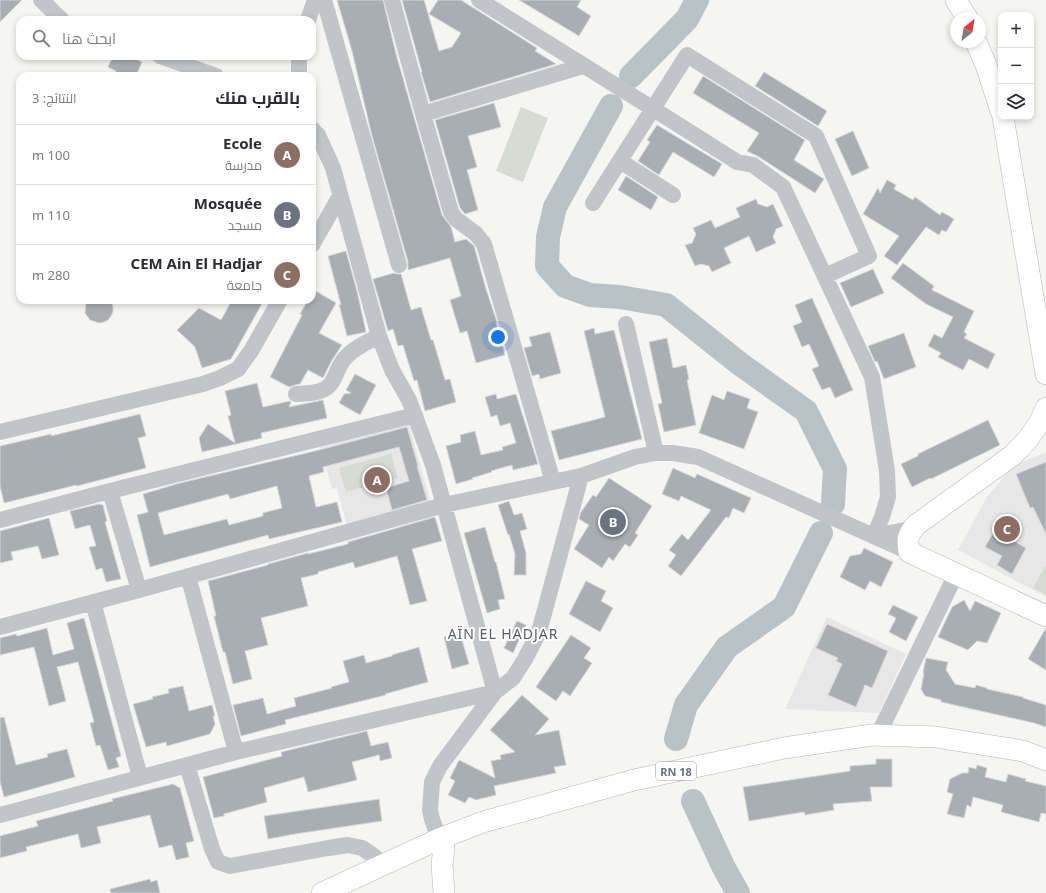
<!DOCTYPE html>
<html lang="ar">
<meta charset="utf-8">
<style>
:root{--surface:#fff;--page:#f7f7f7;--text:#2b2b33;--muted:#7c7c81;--line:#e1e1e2;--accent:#d86630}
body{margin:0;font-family:"Noto Sans",Cairo,sans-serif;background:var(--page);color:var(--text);direction:rtl}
.controls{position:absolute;right:12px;top:12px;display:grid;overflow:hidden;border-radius:8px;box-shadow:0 2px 6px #0003}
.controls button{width:36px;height:36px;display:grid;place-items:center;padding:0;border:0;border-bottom:1px solid var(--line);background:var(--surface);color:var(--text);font:20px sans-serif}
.compass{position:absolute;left:950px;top:12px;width:36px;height:36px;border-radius:50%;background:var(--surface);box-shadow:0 2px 6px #0003;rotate:31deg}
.you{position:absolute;left:498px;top:337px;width:14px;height:14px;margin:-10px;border:3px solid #fff;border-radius:50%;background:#1a73e8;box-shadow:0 0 0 6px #1a73e833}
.badge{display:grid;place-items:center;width:26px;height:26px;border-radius:50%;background:var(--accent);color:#fff;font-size:13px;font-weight:700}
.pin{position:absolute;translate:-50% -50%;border:2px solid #fff;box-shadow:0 1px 4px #0006}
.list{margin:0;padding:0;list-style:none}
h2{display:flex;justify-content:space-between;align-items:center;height:52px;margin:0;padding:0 16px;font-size:17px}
h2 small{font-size:13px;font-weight:400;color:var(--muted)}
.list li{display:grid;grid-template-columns:26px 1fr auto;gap:12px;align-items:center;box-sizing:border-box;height:60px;padding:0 16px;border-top:1px solid var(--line)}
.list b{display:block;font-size:15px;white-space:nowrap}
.list p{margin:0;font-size:13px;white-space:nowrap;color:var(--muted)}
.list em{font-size:13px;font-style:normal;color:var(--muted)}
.icon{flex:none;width:22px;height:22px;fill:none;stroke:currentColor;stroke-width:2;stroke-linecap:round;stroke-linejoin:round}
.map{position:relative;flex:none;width:1046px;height:893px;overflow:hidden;direction:ltr}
.search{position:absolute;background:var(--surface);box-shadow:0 2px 6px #0003;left:16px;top:16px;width:300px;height:44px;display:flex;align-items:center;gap:10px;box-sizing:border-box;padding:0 14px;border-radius:12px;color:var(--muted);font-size:15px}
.panel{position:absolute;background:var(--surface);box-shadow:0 2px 6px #0003;left:16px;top:72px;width:300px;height:232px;border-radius:12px;direction:rtl}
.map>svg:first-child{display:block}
</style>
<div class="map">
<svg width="1046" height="893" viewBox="0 0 1046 893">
<rect width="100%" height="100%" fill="#f5f6f2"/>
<path fill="#e6e7e6" d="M 408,422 L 431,503 L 347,526 L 337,488 L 332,489 L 320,447 Z
M 1046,452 L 1046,597 L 958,550 L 987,497 L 1013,466 Z
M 827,617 L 906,654 L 879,713 L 785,709 Z"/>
<path fill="#d6dcd4" d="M 521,107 L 548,118 L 523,182 L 496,171 Z
M 391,454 L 398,478 L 346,492 L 339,468 Z
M 1045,566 L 1046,566 L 1046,595 L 1033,588 Z"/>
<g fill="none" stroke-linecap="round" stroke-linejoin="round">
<path stroke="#b9c3c7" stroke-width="24" d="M 631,76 L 687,19 L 697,0
M 611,106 L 555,207 L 548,237 L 547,266 L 565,286 L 590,295 L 620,297 L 666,305 L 740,364 L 806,411 L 835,469 L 833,504
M 676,739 L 686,705 L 727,647 L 784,607 L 821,533
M 693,801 L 724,868 L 738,893"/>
</g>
<path fill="#a8aeb4" stroke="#d7d7d5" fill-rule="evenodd" d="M 0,0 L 22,0 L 0,22 Z
M 337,0 L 383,0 L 396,54 L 442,215 L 451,227 L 455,242 L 466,239 L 474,246 L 486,289 L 497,322 L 496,322 L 505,355 L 476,363 L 467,331 L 460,333 L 450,300 L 461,296 L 450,258 L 408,270 L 408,262 L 372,136 L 352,51 Z
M 402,0 L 424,0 L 439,51 L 452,47 L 461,33 L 429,14 L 438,0 L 461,0 L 537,48 L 535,51 L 556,64 L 430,102 L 421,72 L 422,72 Z
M 519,0 L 581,0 L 577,7 L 591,16 L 579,36 Z
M 113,56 L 129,56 L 142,62 L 136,76 L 114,76 L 116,71 L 108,67 Z
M 764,72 L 827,111 L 818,126 L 755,86 Z
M 703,76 L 805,140 L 794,160 L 824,179 L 815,193 L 759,157 L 747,151 L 759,133 L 693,93 Z
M 494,103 L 501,127 L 468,136 L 477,167 L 467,170 L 478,210 L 465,214 L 460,208 L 435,120 Z
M 657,125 L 722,164 L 714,177 L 673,152 L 659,175 L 638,161 L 650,142 L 647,140 Z
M 853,131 L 869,168 L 852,176 L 835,139 Z
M 626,176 L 658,197 L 651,210 L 618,190 Z
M 887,180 L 896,185 L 894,189 L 913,200 L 915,197 L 940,215 L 942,212 L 954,219 L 946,232 L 942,230 L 939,235 L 926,227 L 897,265 L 884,256 L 899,236 L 863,214 L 878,188 L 880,193 Z
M 756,199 L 758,204 L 767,207 L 773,204 L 783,226 L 776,229 L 773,237 L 776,243 L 756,252 L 749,236 L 724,248 L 731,263 L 712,272 L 709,266 L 701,264 L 695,266 L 685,245 L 692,243 L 696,234 L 693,228 L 711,220 L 715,228 L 740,217 L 736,208 Z
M 346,251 L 357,291 L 366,332 L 347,336 L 339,304 L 341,305 L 328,256 Z
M 903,263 L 934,286 L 932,290 L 974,311 L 964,332 L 967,334 L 964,338 L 995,354 L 988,369 L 969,359 L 963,370 L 938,357 L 941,353 L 928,346 L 934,334 L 942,338 L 953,317 L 926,304 L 891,278 Z
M 873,269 L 884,293 L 851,307 L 840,283 Z
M 394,273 L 397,274 L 401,274 L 411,310 L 421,307 L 431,340 L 433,340 L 445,380 L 450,379 L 456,402 L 425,411 L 417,380 L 414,381 L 403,345 L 398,346 L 393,329 L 388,331 L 373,279 Z
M 314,290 L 336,303 L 319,333 L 342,345 L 332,360 L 323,378 L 308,370 L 300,384 L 295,385 L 289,387 L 270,377 L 302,315 L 300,314 L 308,300 L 312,300 L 312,293 Z
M 812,298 L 853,390 L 835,398 L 830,387 L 822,390 L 812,369 L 819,366 L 809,344 L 802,347 L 793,326 L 802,322 L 795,305 Z
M 88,300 L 111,300 L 113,307 L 113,312 L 111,316 L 108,320 L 104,322 L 99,323 L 90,320 L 85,313 L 86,304 Z
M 232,300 L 264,300 L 231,359 L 202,368 L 195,347 L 177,330 L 199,308 L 221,320 Z
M 594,328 L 595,334 L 614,330 L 642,439 L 559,460 L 551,431 L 605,417 L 584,331 Z
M 550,332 L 561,373 L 540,379 L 539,374 L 532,376 L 524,348 L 532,346 L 529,337 Z
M 904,333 L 916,367 L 884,379 L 877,361 L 875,362 L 868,346 Z
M 667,338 L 673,368 L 686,365 L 689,379 L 687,380 L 696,425 L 664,432 L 658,404 L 662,403 L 649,342 Z
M 355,374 L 376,385 L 360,415 L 339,403 L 344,394 L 351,393 L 346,390 Z
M 257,383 L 263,407 L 290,401 L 291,402 L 289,407 L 323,400 L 327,418 L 261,433 L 262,438 L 202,452 L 199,438 L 208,424 L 235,443 L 228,416 L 231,415 L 225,391 Z
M 727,391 L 750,399 L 747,408 L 758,412 L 744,449 L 699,433 L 712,395 L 724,400 Z
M 496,394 L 497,399 L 516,394 L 538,464 L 513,470 L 512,465 L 491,471 L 492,472 L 472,478 L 473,479 L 456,484 L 446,446 L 461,442 L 460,435 L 475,431 L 481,455 L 503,450 L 502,447 L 516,443 L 510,423 L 500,426 L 497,415 L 491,417 L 485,397 Z
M 140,414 L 146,436 L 138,438 L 146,468 L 77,486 L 76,485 L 4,503 L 0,486 L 0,446 L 51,434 L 51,436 Z
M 988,420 L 1000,445 L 931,479 L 930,478 L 912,487 L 901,464 L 918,456 L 918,454 Z
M 407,427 L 418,466 L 417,466 L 427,500 L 392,510 L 386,488 L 409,481 L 399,447 L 323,467 L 324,472 L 309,476 L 316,507 L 337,502 L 342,522 L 269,539 L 268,535 L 150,567 L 137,515 L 148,512 L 143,494 L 180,483 L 319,450 ZM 277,486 L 282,508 L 263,513 L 263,516 L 229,525 L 227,519 L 164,535 L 158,513 L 228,494 L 230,499 Z
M 1046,462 L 1046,534 L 1033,507 L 1030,508 L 1016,474 Z
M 673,468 L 695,478 L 697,474 L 751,498 L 744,513 L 733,508 L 729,518 L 726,517 L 681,576 L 668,566 L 676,555 L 669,550 L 682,534 L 688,540 L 711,510 L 681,496 L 679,501 L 662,494 Z
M 609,478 L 652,506 L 635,533 L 638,535 L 630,547 L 625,544 L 613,561 L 609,557 L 602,568 L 574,549 L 589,525 L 579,519 L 581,512 L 593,495 L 596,497 Z
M 509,501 L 514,515 L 522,513 L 527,529 L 520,531 L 526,553 L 526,575 L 514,575 L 515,554 L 509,534 L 508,535 L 498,505 Z
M 99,504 L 103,505 L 107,521 L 105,522 L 121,579 L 106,582 L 102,568 L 96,570 L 89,547 L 96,546 L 90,525 L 75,529 L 70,511 Z
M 435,517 L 442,541 L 412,549 L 427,601 L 410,605 L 397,556 L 355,568 L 353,562 L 318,572 L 318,574 L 301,578 L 308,606 L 261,618 L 268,645 L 245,651 L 252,679 L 233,684 L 225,652 L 223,652 L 214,616 L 216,616 L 208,581 L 268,565 L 268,564 L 308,553 L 308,554 L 348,544 L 348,542 Z
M 49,518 L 59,555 L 42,559 L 38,546 L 11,552 L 13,560 L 0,563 L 0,531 Z
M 998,525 L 1015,534 L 1012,540 L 1026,548 L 1012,574 L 997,565 L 1002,556 L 985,547 Z
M 485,527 L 495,562 L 496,562 L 505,599 L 498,600 L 500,609 L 487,613 L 464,533 Z
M 864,548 L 893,562 L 881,587 L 870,581 L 865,590 L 840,577 L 850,556 L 861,554 Z
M 586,581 L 606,591 L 601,601 L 613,608 L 600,632 L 569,614 Z
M 964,600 L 970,611 L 975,601 L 1001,613 L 987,643 L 977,641 L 968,650 L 938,637 L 952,607 Z
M 893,605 L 918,617 L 906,641 L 889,632 L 896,618 L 888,614 Z
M 84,618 L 121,756 L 116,758 L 119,767 L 108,770 L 100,745 L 96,746 L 90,723 L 94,722 L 78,662 L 57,667 L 66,701 L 49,706 L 34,647 L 0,655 L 0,638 L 16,634 L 17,636 L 47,628 L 53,655 L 74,649 L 67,623 Z
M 517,621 L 526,625 L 513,653 L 504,648 Z
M 827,624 L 888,651 L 872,688 L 865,685 L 856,707 L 828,695 L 842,664 L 836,661 L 838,658 L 816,648 Z
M 1046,628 L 1046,670 L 1028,659 Z
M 460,633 L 469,664 L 452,669 L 444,637 Z
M 571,635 L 591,648 L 584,658 L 592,663 L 570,696 L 563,691 L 556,701 L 536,687 Z
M 419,647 L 428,682 L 385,694 L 386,695 L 285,720 L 286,724 L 241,736 L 233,705 L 263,698 L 267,714 L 296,706 L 294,698 L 332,688 L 331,687 L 349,682 L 343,661 L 364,655 L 366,663 L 392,656 L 392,655 Z
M 926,658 L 948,662 L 946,670 L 955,684 L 975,688 L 976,685 L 987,688 L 987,689 L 1023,697 L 1023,698 L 1046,705 L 1046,727 L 1034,723 L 941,702 L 941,700 L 925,696 L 921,689 L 924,673 L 923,672 Z
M 183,686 L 189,711 L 212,705 L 215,716 L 213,716 L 215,724 L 210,734 L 167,746 L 166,742 L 146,747 L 133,704 L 153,699 L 152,697 L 169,693 L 168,689 Z
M 522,695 L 549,719 L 535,735 L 559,730 L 566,765 L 554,767 L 556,773 L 494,786 L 496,795 L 476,800 L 469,797 L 465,803 L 448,795 L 455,781 L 450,778 L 459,760 L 495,778 L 491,761 L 501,759 L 500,755 L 515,752 L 490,730 Z
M 4,717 L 16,765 L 48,757 L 47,754 L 67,749 L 75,777 L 4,797 L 0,782 L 0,718 Z
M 367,731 L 371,746 L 388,742 L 392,758 L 380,761 L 379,755 L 352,762 L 357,780 L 308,792 L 304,777 L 264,788 L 267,802 L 224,814 L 224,816 L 214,818 L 203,777 L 282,756 L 281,752 Z
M 876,759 L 892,759 L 892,787 L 870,787 L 872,801 L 833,804 L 834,810 L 805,815 L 804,812 L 749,821 L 743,787 L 850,771 L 850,766 L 876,764 Z
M 977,765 L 987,768 L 985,777 L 1006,782 L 1008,774 L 1026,779 L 1025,781 L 1046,786 L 1046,814 L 1041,813 L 1039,822 L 1001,812 L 1003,805 L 973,797 L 971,807 L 967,805 L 964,818 L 947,814 L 953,794 L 947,792 L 950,779 L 962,773 L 968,773 L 969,767 L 976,769 Z
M 173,784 L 180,788 L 194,841 L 186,843 L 189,857 L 176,860 L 172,845 L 159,848 L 150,815 L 97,827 L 101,843 L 81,848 L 78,834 L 26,847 L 27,851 L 0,858 L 0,836 L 38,826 L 36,821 L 113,801 L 112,799 Z
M 379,799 L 382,821 L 295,834 L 268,839 L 264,816 Z
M 150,879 L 151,882 L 157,880 L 160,893 L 111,893 L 110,889 Z"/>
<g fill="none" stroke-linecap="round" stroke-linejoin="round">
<g stroke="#b2b6ba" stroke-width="22">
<path id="major" d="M 956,0 L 967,18
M 976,42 L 986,65 L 1001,111
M 1003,117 L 1046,374
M 1046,408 L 1040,422 L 1028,439 L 1013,455 L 916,525 C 907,536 907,539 909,552 L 1046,616
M 439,839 L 444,848 L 442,864 L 444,893
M 322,893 L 439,839 L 483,822 L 634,780 L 784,748 L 872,735 L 936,737 L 1023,751 L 1046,760"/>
</g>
<path stroke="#c1c4c8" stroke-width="16" d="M 41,0 L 62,20
M 324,0 L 399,265
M 392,0 L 423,114 L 451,212 L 456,219 L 476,234 L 484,244 L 553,482
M 479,0 C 565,54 651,107 737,162 L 753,165 L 783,187 L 872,377 L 887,471 L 888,497 L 882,517 L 874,536
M 308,20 L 315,0
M 160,56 L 216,76
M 299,76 L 299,56
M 423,114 L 583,66
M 620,161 L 673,195
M 593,203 L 687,55 L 816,136 L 869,256 L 825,276
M 312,245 L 340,196
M 626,324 L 656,453
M 296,394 C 308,393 325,394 332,382 C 337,374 338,366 345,358 C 354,348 367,342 379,336
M 0,432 L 203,384 L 220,378 L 238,369 L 251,351 L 280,300
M 110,491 L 139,590
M 0,520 L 110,491 L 415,415
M 874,536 L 905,530 L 916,525
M 188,576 L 236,752
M 93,602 L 140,777
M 0,627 L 139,590 L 444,505 L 581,476 L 635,457 L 656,453 L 673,453 L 698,457 L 909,552
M 878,735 L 956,574
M 187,765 L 212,849 L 218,862 L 230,866 L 328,848 L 348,845 L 362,848 L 371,854 L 384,864
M 0,815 L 236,752 L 495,692 L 433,465 L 409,400 L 392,370 L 379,336 L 333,168 L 318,135 L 312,129
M 439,839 L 432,819 L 430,810 L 432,782 L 440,766 L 495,692 L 513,678 L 525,659 L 539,632 L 581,476"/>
<use href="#major" stroke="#fff" stroke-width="21"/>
</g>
<g text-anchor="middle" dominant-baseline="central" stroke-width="4" stroke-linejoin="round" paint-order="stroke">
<rect fill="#fff" stroke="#949da7" stroke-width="1" x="656" y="762" width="40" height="18" rx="3"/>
<g font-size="11" font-weight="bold" fill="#667381">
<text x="676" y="771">RN 18</text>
</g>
<g font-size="14" letter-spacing="1" fill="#545d67" stroke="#fff">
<text x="503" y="633">AÏN EL HADJAR</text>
</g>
</g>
</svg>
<div class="controls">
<button>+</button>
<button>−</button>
<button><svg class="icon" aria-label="layers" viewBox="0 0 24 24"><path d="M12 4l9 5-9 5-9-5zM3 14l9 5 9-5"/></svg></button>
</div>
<svg class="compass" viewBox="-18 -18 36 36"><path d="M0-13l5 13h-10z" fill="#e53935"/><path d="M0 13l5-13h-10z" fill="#7c7c81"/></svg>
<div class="you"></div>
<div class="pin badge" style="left:377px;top:480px;background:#8d6e63">A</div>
<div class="pin badge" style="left:613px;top:522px;background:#6b7280">B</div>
<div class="pin badge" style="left:1007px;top:529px;background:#8d6e63">C</div>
<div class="search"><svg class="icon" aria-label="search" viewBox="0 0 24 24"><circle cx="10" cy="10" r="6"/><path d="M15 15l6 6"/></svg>ابحث هنا</div>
<section class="panel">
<h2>بالقرب منك<small>النتائج: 3</small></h2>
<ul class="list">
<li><span class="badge" style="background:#8d6e63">A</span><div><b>Ecole</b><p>مدرسة</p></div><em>100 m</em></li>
<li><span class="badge" style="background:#6b7280">B</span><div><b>Mosquée</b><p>مسجد</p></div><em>110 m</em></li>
<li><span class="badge" style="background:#8d6e63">C</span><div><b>CEM Ain El Hadjar</b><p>جامعة</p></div><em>280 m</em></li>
</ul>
</section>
</div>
